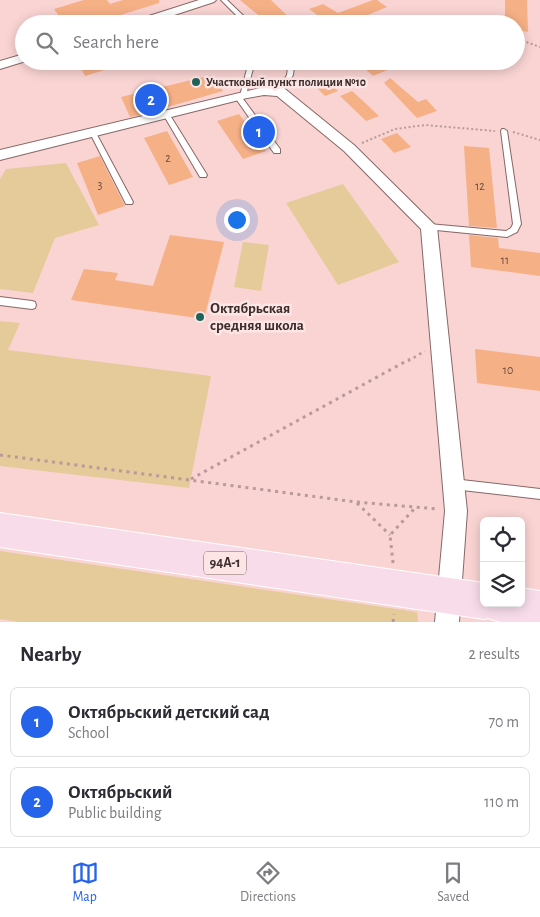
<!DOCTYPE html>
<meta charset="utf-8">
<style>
:root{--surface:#fff;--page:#f2f2f3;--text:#2b2b33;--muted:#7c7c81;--line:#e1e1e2;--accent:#2563eb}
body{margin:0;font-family:"Alegreya Sans",sans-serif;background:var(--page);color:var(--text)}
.controls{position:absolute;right:15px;bottom:15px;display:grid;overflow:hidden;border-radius:8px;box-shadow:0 2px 12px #0003}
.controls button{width:45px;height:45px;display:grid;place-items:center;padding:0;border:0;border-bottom:1px solid var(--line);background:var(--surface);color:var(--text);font:25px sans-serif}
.you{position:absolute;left:236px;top:219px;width:18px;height:18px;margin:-12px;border:4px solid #fff;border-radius:50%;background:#1a73e8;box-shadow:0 0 0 8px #1a73e833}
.badge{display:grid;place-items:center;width:32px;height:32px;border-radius:50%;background:var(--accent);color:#fff;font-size:16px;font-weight:700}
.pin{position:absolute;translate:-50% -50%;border:2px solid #fff;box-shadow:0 1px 5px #0006}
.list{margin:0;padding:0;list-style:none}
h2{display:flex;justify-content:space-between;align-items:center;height:65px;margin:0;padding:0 20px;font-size:21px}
h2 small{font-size:16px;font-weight:400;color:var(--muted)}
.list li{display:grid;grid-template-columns:32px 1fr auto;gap:15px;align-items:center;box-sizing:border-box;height:70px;margin:0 10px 10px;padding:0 10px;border:1px solid var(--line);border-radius:8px}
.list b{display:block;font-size:19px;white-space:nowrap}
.list p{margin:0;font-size:16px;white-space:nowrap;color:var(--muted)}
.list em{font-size:16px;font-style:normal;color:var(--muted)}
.icon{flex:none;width:28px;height:28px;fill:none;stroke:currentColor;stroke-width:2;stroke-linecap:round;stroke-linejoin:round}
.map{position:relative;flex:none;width:540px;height:622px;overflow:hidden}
.search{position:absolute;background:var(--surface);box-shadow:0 2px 12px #0003;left:15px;right:15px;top:15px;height:55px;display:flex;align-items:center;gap:12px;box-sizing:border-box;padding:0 18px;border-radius:28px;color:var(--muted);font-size:19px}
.sheet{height:225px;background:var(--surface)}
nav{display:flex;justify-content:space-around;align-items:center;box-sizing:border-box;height:70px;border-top:1px solid var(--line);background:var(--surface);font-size:14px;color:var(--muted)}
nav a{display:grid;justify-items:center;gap:2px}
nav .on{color:var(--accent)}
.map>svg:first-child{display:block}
</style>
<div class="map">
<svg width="540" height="622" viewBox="0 0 540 622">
<rect width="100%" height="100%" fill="#f9d4d3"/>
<path fill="#e5cb9a" d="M 66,163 L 99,225 L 55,238 L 33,293 L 0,289 L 0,179 L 6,169 Z
M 343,184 L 399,262 L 338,285 L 286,203 Z
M 243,242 L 269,245 L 261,291 L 234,287 Z
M 0,321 L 20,323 L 8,350 L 211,376 L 189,488 L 0,466 Z
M 0,551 L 417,612 L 418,622 L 19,622 L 0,619 Z"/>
<path fill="#f6b086" d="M 84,0 L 107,0 L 110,4 L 123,0 L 159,0 L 159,3 L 92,24 L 65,24 L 54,9 Z
M 240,0 L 271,0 L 296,24 L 269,24 Z
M 373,0 L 377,0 L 387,7 L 351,22 L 354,24 L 314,24 L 323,19 L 309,9 L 323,4 L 338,13 Z
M 505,0 L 527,0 L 528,32 L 516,30 L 516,24 L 505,24 Z
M 77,61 L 124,61 L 124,64 L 85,76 Z
M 356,61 L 407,61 L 407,62 L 373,76 Z
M 212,75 L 223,91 L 140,115 L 130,117 L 121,97 Z
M 390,78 L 418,102 L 426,99 L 437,111 L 417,118 L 384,83 Z
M 327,81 L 338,91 L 325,96 L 315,86 Z
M 352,91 L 362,100 L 379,116 L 366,121 L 340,96 Z
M 239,114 L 266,151 L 243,159 L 217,121 Z
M 167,131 L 193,177 L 169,185 L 144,138 Z
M 397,133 L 411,147 L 394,153 L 381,139 Z
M 464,146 L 489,148 L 497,228 L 469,226 Z
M 100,156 L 125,206 L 98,215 L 77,163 Z
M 170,235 L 224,242 L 204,319 L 71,300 L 84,269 L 118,273 L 115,280 L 153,286 Z
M 469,235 L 498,238 L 499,248 L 540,253 L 540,276 L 471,267 Z
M 475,349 L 540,357 L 540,391 L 477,383 Z"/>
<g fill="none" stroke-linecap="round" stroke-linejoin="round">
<g stroke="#876766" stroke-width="2">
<path id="lane" d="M 221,0 L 227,0 L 252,24 L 245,24 Z
M 249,61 L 255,61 L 246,95 L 245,96 L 241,96 L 280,149 L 280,153 L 274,153 L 234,96 L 237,94 L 240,96 Z
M 282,61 L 289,61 L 294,67 L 293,75 L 282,93 L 280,94 L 277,92 L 287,75 L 288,67 Z
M 164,112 L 168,112 L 207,175 L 206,177 L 200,177 L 163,114 Z
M 502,129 L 504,129 L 507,131 L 521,224 L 517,232 L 507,237 L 426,229 L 425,227 L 429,224 L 506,231 L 511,228 L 513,224 L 501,131 Z
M 91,131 L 95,131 L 96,133 L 133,202 L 132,204 L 126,204 L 90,133 Z
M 0,297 L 32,301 L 35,302 L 36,305 L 35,308 L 32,309 L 0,305 Z
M 453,479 L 540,489 L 540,499 L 453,489 L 449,488 L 448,484 L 449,480 Z"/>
</g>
<g stroke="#876766" stroke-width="2">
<path id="street" d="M 199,0 L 216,0 L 214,2 L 147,24 L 128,24 L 130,22 Z
M 24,54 L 24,61 L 26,61 L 0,69 L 0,61 Z
M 264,87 L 285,89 L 354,145 L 437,227 L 467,511 L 459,622 L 435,622 L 445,511 L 421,229 L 344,151 L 277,96 L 264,95 L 247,98 L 0,160 L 0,150 Z"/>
</g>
<g stroke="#fff" stroke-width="2">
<path id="primary" d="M 0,513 L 484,583 L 484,603 L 521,603 L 521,588 L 540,591 L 540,622 L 500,622 L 488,618 L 484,619 L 0,547 Z"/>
</g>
<path stroke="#b89a9a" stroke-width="2" stroke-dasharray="2 2.5" stroke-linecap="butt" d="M 518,39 L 540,47
M 513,132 L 540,140
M 362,143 L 395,129 L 425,125 L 495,131"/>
<path stroke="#b89a9a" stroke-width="2.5" stroke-dasharray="2.5 4" stroke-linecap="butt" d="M 408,361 L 425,351"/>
<path stroke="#b89a9a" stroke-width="3" stroke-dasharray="3 4.5" stroke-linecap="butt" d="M 0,455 L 356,502 L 438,509
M 191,479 L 410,359
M 357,503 L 390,535
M 393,563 L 390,535 L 415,508
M 393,622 L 394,614"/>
<use href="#lane" fill="#fff" fill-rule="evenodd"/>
<use href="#street" fill="#fff" fill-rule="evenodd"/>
<use href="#primary" fill="#f8dcea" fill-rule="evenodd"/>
</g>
<g fill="#1e6559" stroke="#fce5e4" stroke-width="2">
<circle cx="196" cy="82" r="5"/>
<circle cx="200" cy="317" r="5"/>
</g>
<g text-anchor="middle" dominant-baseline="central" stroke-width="5" stroke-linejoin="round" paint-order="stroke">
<g font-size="12" font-weight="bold" fill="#3d2e2e" stroke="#fce5e4" text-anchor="start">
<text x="206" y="82">Участковый пункт полиции №10</text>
</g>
<g font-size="12" fill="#6b4e44">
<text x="168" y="158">2</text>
<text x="100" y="185">3</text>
<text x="480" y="186">12</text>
<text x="505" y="260">11</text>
<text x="508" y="370">10</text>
</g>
<rect fill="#fce5e4" stroke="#766565" stroke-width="1" x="204" y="551.5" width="42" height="23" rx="4"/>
<g font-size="14" font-weight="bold" fill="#3d2e2e">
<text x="225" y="563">94А-1</text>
</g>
<g font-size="15" font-weight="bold" fill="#3d2e2e" stroke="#fce5e4" text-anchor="start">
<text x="210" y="308">Октябрьская<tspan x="210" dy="17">средняя школа</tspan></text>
</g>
</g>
</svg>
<div class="controls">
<button><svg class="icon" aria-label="locate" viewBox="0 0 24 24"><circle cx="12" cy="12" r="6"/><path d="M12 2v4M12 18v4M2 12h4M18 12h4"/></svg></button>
<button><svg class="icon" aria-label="layers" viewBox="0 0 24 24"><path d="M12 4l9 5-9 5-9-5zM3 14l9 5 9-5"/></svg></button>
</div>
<div class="you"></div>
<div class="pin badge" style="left:259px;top:132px">1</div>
<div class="pin badge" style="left:151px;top:100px">2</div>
<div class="search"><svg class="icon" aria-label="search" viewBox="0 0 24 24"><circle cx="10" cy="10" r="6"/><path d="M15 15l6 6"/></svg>Search here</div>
</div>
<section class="sheet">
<h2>Nearby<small>2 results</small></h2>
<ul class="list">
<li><span class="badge">1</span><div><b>Октябрьский детский сад</b><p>School</p></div><em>70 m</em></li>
<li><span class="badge">2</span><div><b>Октябрьский</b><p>Public building</p></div><em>110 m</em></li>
</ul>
</section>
<nav>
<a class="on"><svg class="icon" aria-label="map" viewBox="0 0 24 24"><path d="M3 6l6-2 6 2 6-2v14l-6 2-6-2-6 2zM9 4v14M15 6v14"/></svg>Map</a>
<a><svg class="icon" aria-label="directions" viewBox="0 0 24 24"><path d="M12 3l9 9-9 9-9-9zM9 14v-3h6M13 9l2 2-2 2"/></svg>Directions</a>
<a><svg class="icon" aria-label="saved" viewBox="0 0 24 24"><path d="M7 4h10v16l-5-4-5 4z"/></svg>Saved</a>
</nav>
